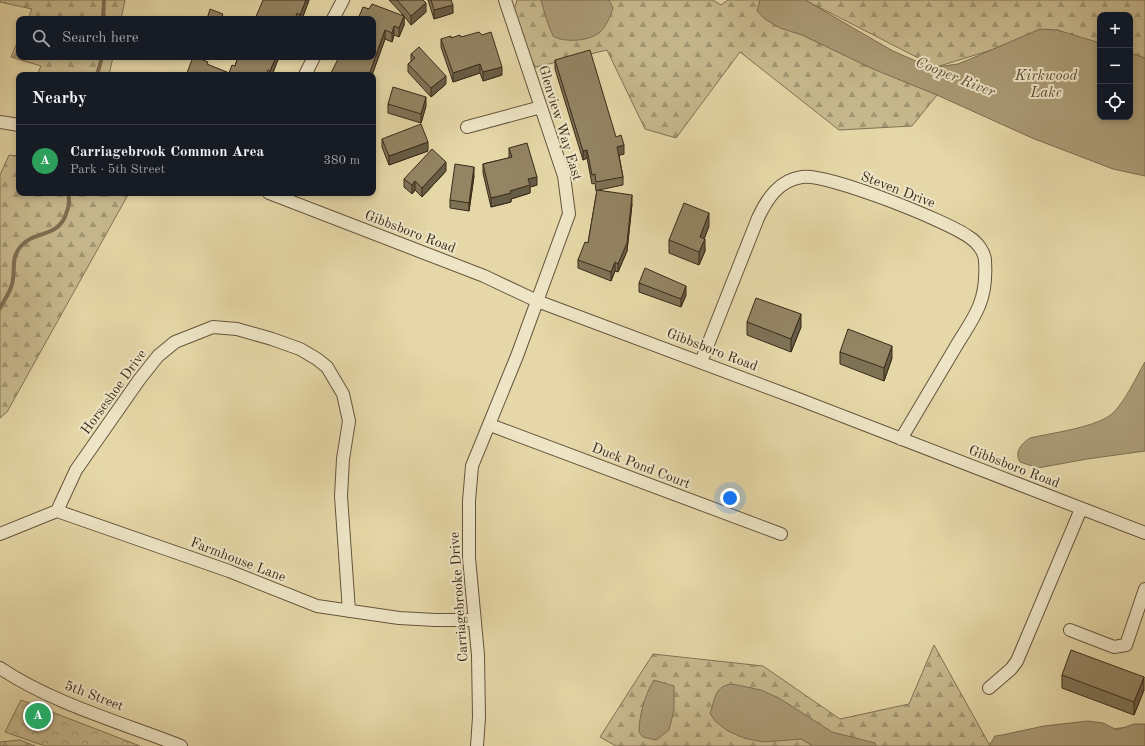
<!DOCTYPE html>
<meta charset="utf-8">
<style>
:root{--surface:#171b24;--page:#20242c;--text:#f1f3f6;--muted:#9ea1a6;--line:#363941;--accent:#b45309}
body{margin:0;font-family:"Old Standard TT",serif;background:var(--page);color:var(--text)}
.controls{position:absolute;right:12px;top:12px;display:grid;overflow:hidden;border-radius:8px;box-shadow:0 2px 6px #0003}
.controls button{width:36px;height:36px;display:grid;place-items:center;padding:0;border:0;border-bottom:1px solid var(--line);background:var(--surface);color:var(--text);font:20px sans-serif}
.you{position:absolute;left:730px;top:498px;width:14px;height:14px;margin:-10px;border:3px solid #fff;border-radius:50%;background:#1a73e8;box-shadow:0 0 0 6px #1a73e833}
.badge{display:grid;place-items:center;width:26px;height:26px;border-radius:50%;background:var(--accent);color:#fff;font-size:13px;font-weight:700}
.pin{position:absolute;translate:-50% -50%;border:2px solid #fff;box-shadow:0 1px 4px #0006}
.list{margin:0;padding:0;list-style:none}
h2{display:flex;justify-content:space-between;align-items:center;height:52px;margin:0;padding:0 16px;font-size:17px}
h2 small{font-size:13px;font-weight:400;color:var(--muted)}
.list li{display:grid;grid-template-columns:26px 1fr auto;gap:12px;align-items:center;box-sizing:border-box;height:72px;padding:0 16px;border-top:1px solid var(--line)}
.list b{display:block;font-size:15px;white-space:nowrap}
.list p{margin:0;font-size:13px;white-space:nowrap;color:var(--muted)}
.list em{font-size:13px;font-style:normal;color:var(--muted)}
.icon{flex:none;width:22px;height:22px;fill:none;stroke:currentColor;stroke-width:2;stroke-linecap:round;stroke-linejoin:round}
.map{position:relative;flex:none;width:1145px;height:746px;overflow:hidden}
.search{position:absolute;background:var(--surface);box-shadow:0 2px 6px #0003;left:16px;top:16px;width:360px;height:44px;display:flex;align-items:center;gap:10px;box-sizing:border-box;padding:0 14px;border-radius:8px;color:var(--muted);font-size:15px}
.panel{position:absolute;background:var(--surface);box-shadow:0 2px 6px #0003;left:16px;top:72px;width:360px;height:124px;border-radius:8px}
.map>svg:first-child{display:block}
</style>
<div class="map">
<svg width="1145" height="746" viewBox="0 0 1145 746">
<defs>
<pattern id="forest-firs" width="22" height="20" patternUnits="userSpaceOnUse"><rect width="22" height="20" fill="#c8ba8f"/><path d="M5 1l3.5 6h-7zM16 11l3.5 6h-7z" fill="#a39774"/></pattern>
<pattern id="park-crowns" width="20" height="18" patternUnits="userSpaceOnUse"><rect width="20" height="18" fill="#c8ba8f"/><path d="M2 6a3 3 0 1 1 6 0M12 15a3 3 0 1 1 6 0" fill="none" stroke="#a39774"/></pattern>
</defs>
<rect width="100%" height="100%" fill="#e5d7a7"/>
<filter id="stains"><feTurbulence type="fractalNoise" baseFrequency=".005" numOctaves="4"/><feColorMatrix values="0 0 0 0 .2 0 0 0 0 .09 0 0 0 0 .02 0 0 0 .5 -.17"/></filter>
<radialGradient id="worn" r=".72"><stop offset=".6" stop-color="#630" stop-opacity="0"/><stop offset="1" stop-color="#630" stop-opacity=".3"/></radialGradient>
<path fill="url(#forest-firs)" stroke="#817254" d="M 0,0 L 125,0 L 121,19 L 28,19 L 32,9 L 0,2 Z
M 517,0 L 713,0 L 721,5 L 728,0 L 764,0 L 937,95 L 912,126 L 839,130 L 740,52 L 676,138 L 645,129 L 607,50 L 532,68 L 513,13 Z
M 805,0 L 1145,0 L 1145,61 L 1130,55 L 1130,15 L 1100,15 L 1100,45 L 1057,30 L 936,67 Z
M 19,39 L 19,57 L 113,57 L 109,75 L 37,75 L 41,66 L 11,57 Z
M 9,155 L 19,156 L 19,193 L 129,193 L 7,412 L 0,418 L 0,175 Z
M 934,645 L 989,744 L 1145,725 L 1145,746 L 616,746 L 600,737 L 653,654 L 763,666 L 840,719 L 909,704 Z
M 20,740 L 35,746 L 0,746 L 0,742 Z"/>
<path fill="url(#park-crowns)" stroke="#817254" d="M 21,700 L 140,746 L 45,746 L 5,732 Z"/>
<path fill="#ab9c77" stroke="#7e6e51" d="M 541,0 L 609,0 L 613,8 C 610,17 606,27 599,33 C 589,41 564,43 553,36 L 547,21 Z
M 760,0 L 805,0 L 893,51 L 918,62 L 936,67 L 958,64 L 975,57 L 1040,29 L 1057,30 L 1100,43 L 1100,117 L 1130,117 L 1130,53 L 1145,58 L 1145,176 L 1113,169 L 1032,138 L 937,95 L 873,69 L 802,35 L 780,28 L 765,19 L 757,11 Z
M 1145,362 L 1145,451 L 1087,459 L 1038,468 L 1020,462 C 1014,452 1021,444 1030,438 C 1051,433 1100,427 1114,412 C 1127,398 1135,379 1145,362 Z
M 654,680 L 674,686 L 674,710 L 669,730 L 656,740 L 643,737 L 639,732 C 639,716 645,694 654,680 Z
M 732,684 L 761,690 L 779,698 L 832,732 L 875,743 L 876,746 L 813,746 L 801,739 L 763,742 L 744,738 L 728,731 L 715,721 L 710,713 C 716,698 714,686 732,684 Z
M 1088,721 L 1103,723 L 1117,730 L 1134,724 L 1145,724 L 1145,746 L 989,746 L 995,736 L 1002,735 L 1044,726 Z"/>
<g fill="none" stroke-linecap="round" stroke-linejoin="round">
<path stroke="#7e6e51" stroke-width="4" d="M 103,19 L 104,0
M 97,75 L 102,57
M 0,308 C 4,300 10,293 12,284 C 16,270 10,258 21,246 C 35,230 58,238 66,214 C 69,207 70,200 68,193"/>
<g stroke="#65553c" stroke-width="14">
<path id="minor" d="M 333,19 L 343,0
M 305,75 L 314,57
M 0,122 L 19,125
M 467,127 L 541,107
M 269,193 L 484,276 L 537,301 L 801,400 L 1145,533
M 701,362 L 758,218 C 767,199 779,180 802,177 C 827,173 947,221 969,237 C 977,242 985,252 985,261 C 986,276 985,292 979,306 C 973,321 963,334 955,348 C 937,378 919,409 901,439
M 490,425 L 781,534
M 57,511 L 76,470 L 139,380 L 158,356 L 175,342 L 213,327 L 237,329 L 272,339 L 300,349 L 317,359 L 327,367 L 343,394 L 349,421 L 343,459 L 341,496 L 349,611
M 0,534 L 57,511 L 229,571 L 317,606 L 399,618 L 435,620 L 475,620
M 1070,630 L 1114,647 L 1126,645 L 1145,589
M 0,668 C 54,704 120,722 181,746
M 989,688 L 1011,669 L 1017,661 L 1081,509
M 477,746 L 479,717 L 478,655 L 469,558 L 469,501 L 472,466 L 517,356 L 569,214 L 564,176 L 505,0"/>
</g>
<use href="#minor" stroke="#eee5c6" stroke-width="12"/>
</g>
<path fill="#7e7255" stroke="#3a2a19" d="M 309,0 L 302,19 L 255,19 Z
M 389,0 L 423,0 L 426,12 L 411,25 L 404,16 L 404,25 L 399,37 L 394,35 L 392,42 L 385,39 L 372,75 L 330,75 L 369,9 L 404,16 Z
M 428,0 L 451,0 L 453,13 L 434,19 Z
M 461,37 L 502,75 L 483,81 L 480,73 L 453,82 L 441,47 L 441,39 Z
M 411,54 L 446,84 L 431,97 L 408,72 L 408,64 L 411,61 Z
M 238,57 L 279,57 L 272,75 L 187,75 L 187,73 L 208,65 L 229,73 L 235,66 Z
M 555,60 L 616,137 L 624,154 L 619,155 L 623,177 L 623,185 L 599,190 L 632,204 L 627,251 L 618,272 L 615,271 L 611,281 L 578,268 L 578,260 L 588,243 L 597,190 L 596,191 L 595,183 L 592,184 L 587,158 L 583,160 L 555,69 Z
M 388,104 L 426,106 L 421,123 L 388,113 Z
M 382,139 L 428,151 L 389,165 L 382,147 Z
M 509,148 L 537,185 L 530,187 L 530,193 L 511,199 L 511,202 L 491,207 L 483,173 L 483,164 L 509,158 Z
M 446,171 L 422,197 L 415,190 L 412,194 L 404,187 L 404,179 Z
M 474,176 L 469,211 L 450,208 L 450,200 Z
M 709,226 L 704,239 L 705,251 L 699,265 L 669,253 L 669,240 Z
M 639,283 L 686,295 L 681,307 L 639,292 Z
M 747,322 L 801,327 L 791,352 L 747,335 Z
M 840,352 L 892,358 L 884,381 L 840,364 Z
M 1062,675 L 1144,690 L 1134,715 L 1062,688 Z"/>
<path fill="#675c45" stroke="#3a2a19" d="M 306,0 L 309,0 L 302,19 L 300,19 L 300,15 Z
M 426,3 L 426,12 L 411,25 L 411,16 Z
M 453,5 L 453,13 L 434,19 L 434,10 Z
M 404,16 L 404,25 L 399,37 L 399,28 Z
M 394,26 L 394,35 L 392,42 L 392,33 Z
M 385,30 L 385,39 L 372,75 L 369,75 Z
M 276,57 L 279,57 L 272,75 L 270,75 L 270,71 Z
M 480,64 L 480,73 L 453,82 L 453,73 Z
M 502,67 L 502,75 L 483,81 L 483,72 Z
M 446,76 L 446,84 L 431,97 L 431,88 Z
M 426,97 L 426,106 L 421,123 L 421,114 Z
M 428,142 L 428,151 L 389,165 L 389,156 Z
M 624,145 L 624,154 L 617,156 L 617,147 Z
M 587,150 L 587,158 L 583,160 L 583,151 Z
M 446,162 L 446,171 L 422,197 L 422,188 Z
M 474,167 L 474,176 L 469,211 L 469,203 Z
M 537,177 L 537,185 L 530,187 L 530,193 L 511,199 L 511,202 L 491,207 L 491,198 L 510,191 L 528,179 Z
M 415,181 L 415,190 L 412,194 L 412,185 Z
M 632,195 L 632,204 L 627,251 L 618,272 L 618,264 Z
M 709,213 L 709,226 L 700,250 L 700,237 Z
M 705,239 L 705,251 L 699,265 L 699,252 Z
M 615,262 L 615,271 L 611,281 L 611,272 Z
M 686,286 L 686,295 L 681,307 L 681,299 Z
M 801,314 L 801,327 L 791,352 L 791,339 Z
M 892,346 L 892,358 L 884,381 L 884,368 Z
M 1144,677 L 1144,690 L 1134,715 L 1134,702 Z"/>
<path fill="#938463" stroke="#3a2a19" d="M 263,0 L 306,0 L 300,15 L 297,13 L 295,19 L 255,19 Z
M 397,0 L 423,0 L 426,3 L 411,16 Z
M 431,0 L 451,0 L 453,5 L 434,10 Z
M 372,4 L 404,16 L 399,28 L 394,26 L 392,33 L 385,30 L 369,75 L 330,75 L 339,57 L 373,57 L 373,19 L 358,19 L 363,7 L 369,9 Z
M 210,9 L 223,14 L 221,19 L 207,19 Z
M 479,32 L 482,35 L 491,32 L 502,67 L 483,72 L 480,64 L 453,73 L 441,39 L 451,36 L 451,38 L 460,35 L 461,37 Z
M 419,47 L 446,76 L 431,88 L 408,64 L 415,58 L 411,54 Z
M 590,50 L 616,137 L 621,135 L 624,145 L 617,147 L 623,177 L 596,182 L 595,174 L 592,175 L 587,150 L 583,151 L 555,60 Z
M 193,57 L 195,57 L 208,62 L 207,64 L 229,73 L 232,65 L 235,66 L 238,57 L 276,57 L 270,71 L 268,70 L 266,75 L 205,75 L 203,74 L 203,75 L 192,75 L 187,73 Z
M 393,87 L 426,97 L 421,114 L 388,104 Z
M 421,124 L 428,142 L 389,156 L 382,139 Z
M 527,143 L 537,177 L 528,179 L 530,185 L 510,191 L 511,193 L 491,198 L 483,164 L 512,157 L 509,148 Z
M 432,149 L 446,162 L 422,188 L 415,181 L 412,185 L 404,179 Z
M 455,164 L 474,167 L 469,203 L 450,200 Z
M 597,190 L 632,195 L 627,243 L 618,264 L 615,262 L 611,272 L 578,260 L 585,242 L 588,243 Z
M 684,203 L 709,213 L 700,237 L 705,239 L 699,252 L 669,240 Z
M 645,268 L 686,286 L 681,299 L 639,283 Z
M 756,298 L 801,314 L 791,339 L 747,322 Z
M 848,329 L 892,346 L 884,368 L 840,352 Z
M 1071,650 L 1144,677 L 1134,702 L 1062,675 Z"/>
<g text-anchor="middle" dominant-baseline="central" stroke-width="4" stroke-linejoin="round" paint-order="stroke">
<g font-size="14" fill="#3a2a19" stroke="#eee5c6">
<text transform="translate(560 123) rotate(73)">Glenview Way East</text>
<text transform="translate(898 190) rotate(21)">Steven Drive</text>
<text transform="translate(410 232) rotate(21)">Gibbsboro Road</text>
<text transform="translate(712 350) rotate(21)">Gibbsboro Road</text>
<text transform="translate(114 392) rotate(-54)">Horseshoe Drive</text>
<text transform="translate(641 466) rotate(21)">Duck Pond Court</text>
<text transform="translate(1014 467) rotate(21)">Gibbsboro Road</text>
<text transform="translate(238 560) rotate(21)">Farmhouse Lane</text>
<text transform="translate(459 597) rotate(-94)">Carriagebrooke Drive</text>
<text transform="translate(94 696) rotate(21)">5th Street</text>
</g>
<g font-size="15" font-style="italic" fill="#5c4c35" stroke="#eee5c6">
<text x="1046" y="76">Kirkwood<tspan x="1046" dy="17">Lake</tspan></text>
<text transform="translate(955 78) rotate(22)">Cooper River</text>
</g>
</g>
<rect width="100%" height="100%" filter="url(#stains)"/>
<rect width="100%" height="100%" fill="url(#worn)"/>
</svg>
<div class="controls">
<button>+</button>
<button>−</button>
<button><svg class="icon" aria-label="locate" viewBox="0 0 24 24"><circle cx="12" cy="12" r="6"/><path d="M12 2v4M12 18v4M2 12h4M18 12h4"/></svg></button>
</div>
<div class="you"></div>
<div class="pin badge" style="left:38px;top:716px;background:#2e9e5b">A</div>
<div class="search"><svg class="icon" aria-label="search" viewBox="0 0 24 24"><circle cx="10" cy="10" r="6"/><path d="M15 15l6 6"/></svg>Search here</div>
<section class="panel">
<h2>Nearby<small></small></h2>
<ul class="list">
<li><span class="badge" style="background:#2e9e5b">A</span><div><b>Carriagebrook Common Area</b><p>Park · 5th Street</p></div><em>380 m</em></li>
</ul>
</section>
</div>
